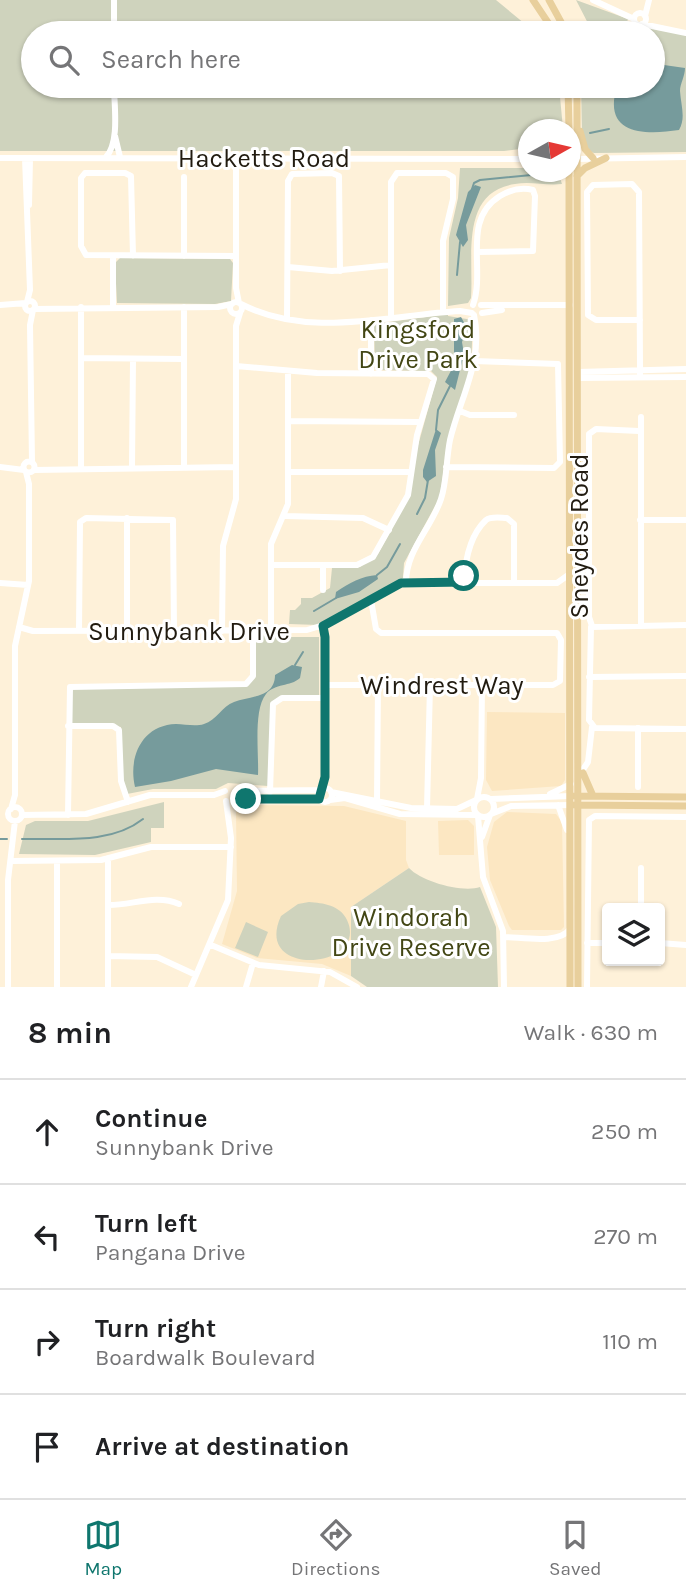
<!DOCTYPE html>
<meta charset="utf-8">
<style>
:root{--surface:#fff;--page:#f6f6f6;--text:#202124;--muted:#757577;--line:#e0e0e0;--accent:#0f766e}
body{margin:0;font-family:Karla,sans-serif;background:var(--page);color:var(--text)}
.controls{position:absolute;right:21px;bottom:21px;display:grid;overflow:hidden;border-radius:7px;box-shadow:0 2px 5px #0004}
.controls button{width:63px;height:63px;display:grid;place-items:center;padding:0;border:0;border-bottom:2px solid var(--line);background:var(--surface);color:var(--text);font:35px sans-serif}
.compass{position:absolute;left:518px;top:119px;width:63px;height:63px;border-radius:50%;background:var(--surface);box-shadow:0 2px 5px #0004;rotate:82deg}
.stop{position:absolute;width:21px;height:21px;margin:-16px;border:5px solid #0f766e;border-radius:50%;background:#fff}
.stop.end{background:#0f766e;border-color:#fff;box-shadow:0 2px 7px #0008}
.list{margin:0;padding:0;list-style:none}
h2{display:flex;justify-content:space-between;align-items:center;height:91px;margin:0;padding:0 28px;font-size:30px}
h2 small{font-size:23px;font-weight:400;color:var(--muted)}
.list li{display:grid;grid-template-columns:46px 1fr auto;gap:21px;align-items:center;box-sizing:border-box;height:105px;padding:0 28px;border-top:2px solid var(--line)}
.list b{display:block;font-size:26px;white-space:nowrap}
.list p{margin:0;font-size:23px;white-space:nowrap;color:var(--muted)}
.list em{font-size:23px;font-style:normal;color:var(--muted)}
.icon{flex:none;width:38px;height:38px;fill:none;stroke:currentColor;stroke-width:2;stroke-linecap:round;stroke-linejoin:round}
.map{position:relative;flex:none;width:686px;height:987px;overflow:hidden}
.search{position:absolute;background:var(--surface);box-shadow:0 2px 5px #0004;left:21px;right:21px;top:21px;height:77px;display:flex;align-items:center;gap:18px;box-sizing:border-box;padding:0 24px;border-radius:38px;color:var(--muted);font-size:26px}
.sheet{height:511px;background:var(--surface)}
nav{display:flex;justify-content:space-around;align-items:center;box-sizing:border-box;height:98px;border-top:2px solid var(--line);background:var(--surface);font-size:19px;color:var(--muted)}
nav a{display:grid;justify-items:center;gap:4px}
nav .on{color:var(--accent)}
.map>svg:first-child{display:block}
</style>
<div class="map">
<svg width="686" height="987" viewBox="0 0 686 987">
<rect width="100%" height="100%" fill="#fef1d9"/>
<path fill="#fce7c2" d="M 487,712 L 565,713 L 565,780 L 561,786 L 492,791 L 486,780 Z
M 243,805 L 344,806 L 406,821 L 406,860 L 409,868 L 351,907 L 351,976 L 322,964 L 257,958 L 222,944 L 237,891 L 236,812 Z
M 507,812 L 556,814 L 562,822 L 564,927 L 561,930 L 512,930 L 509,926 L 490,880 L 487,847 L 494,822 Z
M 468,820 L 474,826 L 474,855 L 439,855 L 438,821 Z"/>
<path fill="#cfd3bd" d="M 0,0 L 496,0 L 536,33 L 33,33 L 33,86 L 559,86 L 563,129 L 528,130 L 528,148 L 504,151 L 0,151 Z
M 576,0 L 628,19 L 624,33 L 593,33 Z
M 643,26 L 686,35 L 686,152 L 594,153 L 589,151 L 582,133 L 581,86 L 653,86 L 653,33 L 639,33 Z
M 460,168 L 528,168 L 528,172 L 558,172 L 562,184 C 546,186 531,181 515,184 C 459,192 474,258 471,298 L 468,303 L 448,306 L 449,238 L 458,198 Z
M 120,258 L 230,259 L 233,263 L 231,301 L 215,304 L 117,303 L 115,263 Z
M 448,314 L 448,316 L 473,320 L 471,366 L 446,451 L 440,497 L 404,563 L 403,578 L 318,625 L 289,624 L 290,610 L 295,610 L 301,604 L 301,598 L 312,598 L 330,588 L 332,568 L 360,567 L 378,554 L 406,503 L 417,449 L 437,377 L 431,371 L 375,370 L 374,324 Z
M 290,634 L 290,637 L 319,637 L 319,696 L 279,697 L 271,703 L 268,786 L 228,783 L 216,789 L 153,789 L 127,794 L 122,779 L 121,727 L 72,723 L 71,694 L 74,687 L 248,685 L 255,677 L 256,636 Z
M 164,802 L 164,828 L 151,828 L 151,842 L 95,855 L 19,854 L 26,825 L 35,821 L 88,821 Z
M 409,868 C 422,882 463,893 480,887 L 496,927 L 498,987 L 367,987 L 351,976 L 351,907 Z
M 309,902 C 323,903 340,905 347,920 C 370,969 252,979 281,916 L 298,904 Z
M 246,922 L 268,932 L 258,957 L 235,948 Z"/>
<path fill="#769b9c" d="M 653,59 L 664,65 L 685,68 C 685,76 680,84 680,91 C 681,106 686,118 679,130 C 644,135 602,135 617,86 L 653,86 Z
M 475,185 L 481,187 L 466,225 L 468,240 L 463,247 L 456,235 L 468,192 Z
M 461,317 L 467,328 L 462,342 L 464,354 L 455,390 L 445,382 L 454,365 L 454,319 Z
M 436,429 L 441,433 L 435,450 L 436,476 L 427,482 L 423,477 L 423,470 Z
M 377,575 L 378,579 L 359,592 L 335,599 L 336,592 C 349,583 362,576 377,575 Z
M 292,665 L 302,667 L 300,678 C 290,687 275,683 266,694 C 253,710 259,754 258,775 L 216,769 L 171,781 L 135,787 C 128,757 142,725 176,724 C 185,724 195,727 204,724 C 216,721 222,706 234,702 C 250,696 275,698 275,675 Z"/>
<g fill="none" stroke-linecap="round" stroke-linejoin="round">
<path stroke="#769b9c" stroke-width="2" d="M 590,133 L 609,129
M 472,189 L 474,183 L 480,180 L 542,174
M 457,275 L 460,242
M 436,430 L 438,410 L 450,386
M 417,514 L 425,498 L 428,480
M 377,575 L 387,567 L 400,544
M 314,611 L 336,598
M 295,665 L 303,652
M 0,839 L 7,839
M 22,839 C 62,838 110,845 143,819"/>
<path stroke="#fff" stroke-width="6" d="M 114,0 L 114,33
M 593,0 L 634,19
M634 19a6 6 0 1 1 12 0a6 6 0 1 1-12 0Z
M 645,16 L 649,0
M 642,24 L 686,33
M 115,136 L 120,157
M 106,157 C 120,142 114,105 114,86
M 0,158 L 528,159
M 25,158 L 30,290 L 27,302
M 236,158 L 236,288 L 239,303
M 577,159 L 686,157
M 184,177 L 184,256
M 29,205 L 30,158
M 133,256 L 131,176 L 125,173 L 85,173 L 81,178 L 81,246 L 86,255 L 236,256
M 288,267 L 332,271 L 391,265
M25 306a5 5 0 1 1 10 0a5 5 0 1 1-10 0Z
M230 308a6 6 0 1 1 12 0a6 6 0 1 1-12 0Z
M 241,304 C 309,339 389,315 460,311 L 472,313
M 0,305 L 26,303
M 473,305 C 486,269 461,220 500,196 C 510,190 522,187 533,190 L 535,196 L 533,251 L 477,252
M 481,305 L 570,305
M 113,307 L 113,256
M 34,309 L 218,307 L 232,304
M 482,313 L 502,310
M 391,317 L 391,182 L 397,173 L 446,173 L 453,177 L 453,199 L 443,241 L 443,312
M 287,318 L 288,181 L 292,174 L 332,173 L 339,176 L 340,271
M 371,320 L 371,374
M 640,320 L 596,320 L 588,315 L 587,192 L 593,185 L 632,184 L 639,192 L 640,367 L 640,377
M 81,358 L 184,359
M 236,366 L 317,373 L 428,374 L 434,379 L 417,435 L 408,495 L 373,557 L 357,565 L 271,565
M 578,372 L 686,369
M 578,378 L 686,377
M 460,411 L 470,415 L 514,415
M 288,421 L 420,422
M23.5 467a5.5 5.5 0 1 1 11 0a5.5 5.5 0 1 1-11 0Z
M 32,462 L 30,325 L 33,310
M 0,467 L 24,470
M 81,467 L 81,307
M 132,467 L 133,359
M 184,467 L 184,307
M 446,467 L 554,468 L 560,462 L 558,364 L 474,361
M 34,470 L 236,467
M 288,472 L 411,472
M 285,516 L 363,518 L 389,530
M 640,520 L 686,520
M 323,565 L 323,590
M 464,582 C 465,562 470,535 486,520 C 491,516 501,518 507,518 L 514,524 L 514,583
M 0,583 L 28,585
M 406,583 C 406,550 431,529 441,499 C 447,481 446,460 450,440 C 460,398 484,360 474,315
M 641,625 L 641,417
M 686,625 L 591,627 L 589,720 L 595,728 L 686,729
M 592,626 L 589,617 L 589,434 L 596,429 L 639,431
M 19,627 L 33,631 L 307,630 L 327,624 L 402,583 L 557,583 L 571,573
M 79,631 L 80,522 L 86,518 L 173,520 L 174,631
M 127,631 L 127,518
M 222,631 L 223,546 L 236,499 L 236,326 L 240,313
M 271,631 L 271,544 L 288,504 L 288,371
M 589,677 L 686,676
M 325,685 L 553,685 L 560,681 L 561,640 L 557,633 L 381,633 L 376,629 L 371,600
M 68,726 L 113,726 L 119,730 L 121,781 L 128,802
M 580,774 L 588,762 L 592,727
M 638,787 L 638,728
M318 795a7 7 0 1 1 14 0a7 7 0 1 1-14 0Z
M 321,790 L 325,777 L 325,637 L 322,627
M 236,791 L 320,790
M 270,792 L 273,704 L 282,698 L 325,698
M 331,792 L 411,808 L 457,809 L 476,800
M 550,794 L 571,784
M474 807a10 10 0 1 1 20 0a10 10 0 1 1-20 0Z
M 477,799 L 481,778 L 482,685
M 491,799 L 571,796
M 330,800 L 345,798 L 400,814 L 477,815
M 235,801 L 319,799
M 377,802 L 378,684
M 558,805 L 567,830
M8 814a7 7 0 1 1 14 0a7 7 0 1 1-14 0Z
M 11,809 L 15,795 L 15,646 L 29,581 L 29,484 L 26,472
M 427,809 L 430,685
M 491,814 L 511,806 L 571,805
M 22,815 L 86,814 L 150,795 L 214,795 L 225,791
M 68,815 L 70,687 L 246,684 L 253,676 L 253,631
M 478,816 L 483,877 L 503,931 L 504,987
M 482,837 L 490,815
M 11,861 L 101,860 L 151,847 L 231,847
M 109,905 C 133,905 156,894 179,904
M 641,908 L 641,868
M 504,937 C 521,937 559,945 570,929
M 587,943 L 607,943
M 660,943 L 686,945
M 211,945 L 259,965 L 330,972 L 357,987
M 108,956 L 157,957 L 196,975
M 8,987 L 8,880 L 15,821
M 57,987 L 57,861
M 108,987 L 108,858
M 191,987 L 228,900 L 231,838 L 226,801
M 246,987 L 253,963
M 321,987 L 324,971
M 587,987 L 589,820 L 595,816 L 686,817"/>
<path stroke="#e8cf9c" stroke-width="7" d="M 533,0 L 555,33
M 549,0 L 567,33
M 568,86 L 569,130
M 577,86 L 578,987
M 580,131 L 585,149 L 593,158
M 569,172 L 570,987
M 577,176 L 585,168 L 606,158
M 583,773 L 593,796
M 575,796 L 686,797
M 575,805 L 686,806"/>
</g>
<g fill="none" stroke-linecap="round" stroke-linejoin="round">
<path stroke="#0f766e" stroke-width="9" d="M 246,799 L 319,799 L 325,777 L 325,637 L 323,626 L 401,583 L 464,582 L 464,576"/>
</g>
<g text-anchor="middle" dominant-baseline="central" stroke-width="6" stroke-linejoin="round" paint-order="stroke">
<g font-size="26" fill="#211b10" stroke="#fff">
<text x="264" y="158">Hacketts Road</text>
<text transform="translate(579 536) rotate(-90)">Sneydes Road</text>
<text x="189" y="631">Sunnybank Drive</text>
<text x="442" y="685">Windrest Way</text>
</g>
<g font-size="26" fill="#424614" stroke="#fff">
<text x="418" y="329">Kingsford<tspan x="418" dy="30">Drive Park</tspan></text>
<text x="411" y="917">Windorah<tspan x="411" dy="30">Drive Reserve</tspan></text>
</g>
</g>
</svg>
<div class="controls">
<button><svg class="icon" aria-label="layers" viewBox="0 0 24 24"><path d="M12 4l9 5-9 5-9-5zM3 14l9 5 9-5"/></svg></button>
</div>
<svg class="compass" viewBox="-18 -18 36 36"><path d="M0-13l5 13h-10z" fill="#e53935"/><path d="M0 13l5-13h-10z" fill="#757577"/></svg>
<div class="stop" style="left:464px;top:576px"></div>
<div class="stop end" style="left:246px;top:799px"></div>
<div class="search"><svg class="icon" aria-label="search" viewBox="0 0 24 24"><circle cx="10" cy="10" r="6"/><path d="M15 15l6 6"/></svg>Search here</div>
</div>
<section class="sheet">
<h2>8 min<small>Walk · 630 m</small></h2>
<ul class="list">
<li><svg class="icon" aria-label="ahead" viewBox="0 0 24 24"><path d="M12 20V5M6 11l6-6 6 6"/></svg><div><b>Continue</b><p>Sunnybank Drive</p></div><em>250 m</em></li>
<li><svg class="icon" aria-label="left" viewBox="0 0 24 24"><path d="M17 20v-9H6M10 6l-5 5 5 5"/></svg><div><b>Turn left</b><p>Pangana Drive</p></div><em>270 m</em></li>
<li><svg class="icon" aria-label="right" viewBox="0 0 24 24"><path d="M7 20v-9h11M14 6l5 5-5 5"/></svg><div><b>Turn right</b><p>Boardwalk Boulevard</p></div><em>110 m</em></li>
<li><svg class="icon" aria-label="arrive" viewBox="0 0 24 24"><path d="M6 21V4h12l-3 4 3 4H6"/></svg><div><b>Arrive at destination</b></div></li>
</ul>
</section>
<nav>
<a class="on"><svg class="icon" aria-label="map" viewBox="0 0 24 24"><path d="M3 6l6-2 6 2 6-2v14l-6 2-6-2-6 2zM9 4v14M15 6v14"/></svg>Map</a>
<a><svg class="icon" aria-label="directions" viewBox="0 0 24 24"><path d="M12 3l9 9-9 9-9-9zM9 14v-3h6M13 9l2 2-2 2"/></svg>Directions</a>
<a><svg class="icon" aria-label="saved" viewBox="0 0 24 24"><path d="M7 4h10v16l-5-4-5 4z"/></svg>Saved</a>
</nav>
